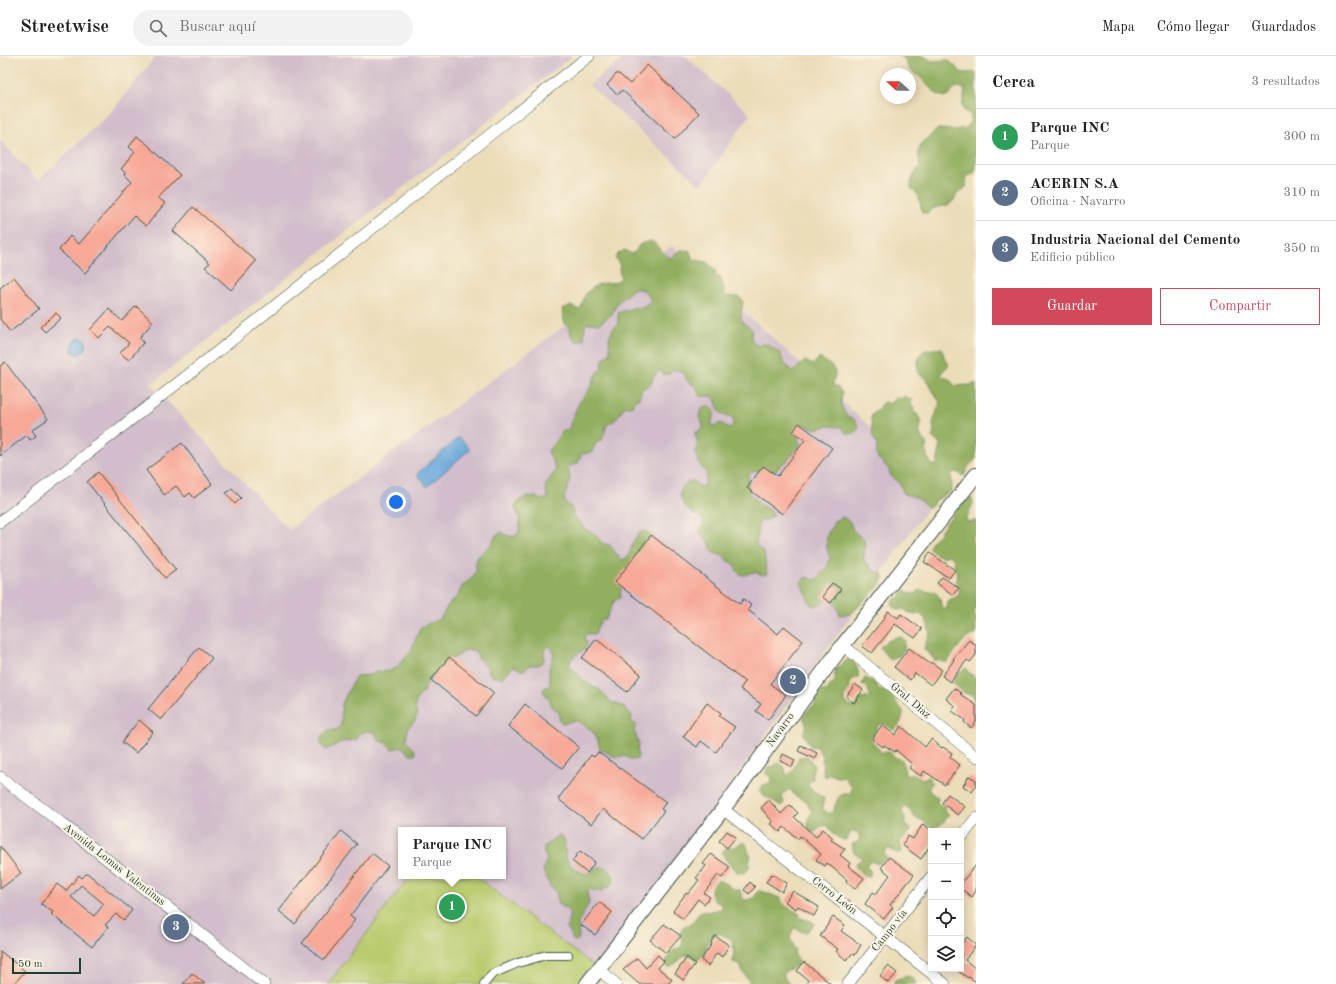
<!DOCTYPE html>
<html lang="es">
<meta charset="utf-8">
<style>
:root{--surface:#fff;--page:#f2f2f2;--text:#222;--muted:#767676;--line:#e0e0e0;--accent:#d1495b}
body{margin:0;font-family:"Old Standard TT",serif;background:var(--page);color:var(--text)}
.controls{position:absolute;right:12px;bottom:12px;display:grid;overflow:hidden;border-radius:0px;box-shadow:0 2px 10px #0003}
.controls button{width:36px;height:36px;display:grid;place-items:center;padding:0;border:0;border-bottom:1px solid var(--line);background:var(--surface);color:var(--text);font:20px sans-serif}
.compass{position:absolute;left:880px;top:12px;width:36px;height:36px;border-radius:50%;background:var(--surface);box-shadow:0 2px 10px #0003;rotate:291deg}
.scale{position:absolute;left:12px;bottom:10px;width:69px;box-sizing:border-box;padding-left:4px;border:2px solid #1f3d34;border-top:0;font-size:11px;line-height:14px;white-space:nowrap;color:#1f3d34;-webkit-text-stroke:3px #fcf5e5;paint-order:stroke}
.you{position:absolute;left:396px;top:446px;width:14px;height:14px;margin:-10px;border:3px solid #fff;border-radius:50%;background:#1a73e8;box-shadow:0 0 0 6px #1a73e833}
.badge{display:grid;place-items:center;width:26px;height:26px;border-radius:50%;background:var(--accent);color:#fff;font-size:13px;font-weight:700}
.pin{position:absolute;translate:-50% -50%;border:2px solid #fff;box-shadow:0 1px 4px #0006}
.popup{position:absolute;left:398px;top:771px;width:108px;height:52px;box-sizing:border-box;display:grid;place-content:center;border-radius:0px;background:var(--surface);filter:drop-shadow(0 1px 3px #0005);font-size:13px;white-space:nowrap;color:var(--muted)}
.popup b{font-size:15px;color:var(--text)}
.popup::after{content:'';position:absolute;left:50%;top:100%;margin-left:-8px;border:8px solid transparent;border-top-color:var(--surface)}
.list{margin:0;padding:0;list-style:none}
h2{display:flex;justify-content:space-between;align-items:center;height:52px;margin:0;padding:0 16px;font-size:17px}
h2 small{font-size:13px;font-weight:400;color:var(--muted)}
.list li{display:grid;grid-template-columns:26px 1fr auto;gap:12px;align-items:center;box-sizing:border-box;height:56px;padding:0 16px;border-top:1px solid var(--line)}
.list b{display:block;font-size:15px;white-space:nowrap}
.list p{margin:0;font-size:13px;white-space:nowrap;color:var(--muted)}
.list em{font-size:13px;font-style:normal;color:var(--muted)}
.actions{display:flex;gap:8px;padding:12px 16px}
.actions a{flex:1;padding:9px 0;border:1px solid var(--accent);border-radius:0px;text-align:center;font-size:14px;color:var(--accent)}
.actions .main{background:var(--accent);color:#fff}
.icon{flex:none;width:22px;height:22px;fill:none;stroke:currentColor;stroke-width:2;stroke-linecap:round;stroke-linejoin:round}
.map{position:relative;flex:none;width:976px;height:928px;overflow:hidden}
header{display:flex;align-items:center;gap:24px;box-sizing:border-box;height:56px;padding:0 20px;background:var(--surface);border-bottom:1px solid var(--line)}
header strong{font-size:19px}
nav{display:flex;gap:22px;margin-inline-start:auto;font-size:14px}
.search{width:280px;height:36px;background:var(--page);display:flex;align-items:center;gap:10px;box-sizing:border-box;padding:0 14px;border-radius:22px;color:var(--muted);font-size:15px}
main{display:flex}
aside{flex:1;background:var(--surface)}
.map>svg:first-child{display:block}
</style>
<header>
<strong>Streetwise</strong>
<div class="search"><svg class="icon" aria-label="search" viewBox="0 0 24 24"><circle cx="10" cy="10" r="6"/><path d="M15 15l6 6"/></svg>Buscar aquí</div>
<nav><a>Mapa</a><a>Cómo llegar</a><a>Guardados</a></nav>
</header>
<main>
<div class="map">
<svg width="976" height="928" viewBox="0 0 976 928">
<rect width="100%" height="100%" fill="#fcf5e5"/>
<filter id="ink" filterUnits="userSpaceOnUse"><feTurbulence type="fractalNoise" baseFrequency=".025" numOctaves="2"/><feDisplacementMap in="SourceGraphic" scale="8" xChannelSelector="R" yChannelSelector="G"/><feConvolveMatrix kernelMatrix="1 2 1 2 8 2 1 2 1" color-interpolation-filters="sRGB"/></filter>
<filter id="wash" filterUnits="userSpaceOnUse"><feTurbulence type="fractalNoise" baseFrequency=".012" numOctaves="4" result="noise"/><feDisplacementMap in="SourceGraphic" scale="16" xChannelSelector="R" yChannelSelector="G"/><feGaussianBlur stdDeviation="0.9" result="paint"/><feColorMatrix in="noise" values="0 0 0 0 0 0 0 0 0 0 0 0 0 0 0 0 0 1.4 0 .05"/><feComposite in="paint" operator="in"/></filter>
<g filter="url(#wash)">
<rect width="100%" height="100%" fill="#ecddba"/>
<path fill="#d1bdcb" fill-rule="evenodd" d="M 156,0 L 572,0 L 151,328 L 289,474 L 672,190 L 940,435 L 598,913 L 586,928 L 0,928 L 0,84 L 38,125 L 112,55 ZM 401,774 L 503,774 L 503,820 L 401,820 Z
M 626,0 L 685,0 L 750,58 L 701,130 L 589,29 Z"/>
<path fill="#b9cb6e" stroke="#6c8451" d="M 410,820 L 475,820 L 598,913 L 587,928 L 328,928 Z"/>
<path fill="#92af61" stroke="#58764a" d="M 900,0 L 924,0 L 930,4 L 934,5 L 948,4 L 961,16 L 966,17 L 976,16 L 976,113 L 974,117 L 966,121 L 966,131 L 963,134 L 958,136 L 954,144 L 948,150 C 940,150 933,151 927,157 L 923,157 L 918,139 L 911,132 L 911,127 L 914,118 L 920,111 L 918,97 L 921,88 L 938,73 L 953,74 L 967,72 L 971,64 L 971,59 L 964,54 L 962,50 L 965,36 L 963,32 L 958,31 L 954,32 L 949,40 C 937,43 929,30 921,22 C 918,18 911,17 909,12 C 905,7 907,2 900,0 Z
M 651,185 C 659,189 663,199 671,202 L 680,194 L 684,194 L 690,196 L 693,203 C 708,208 705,202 717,217 L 713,219 L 721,222 L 725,240 L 739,241 L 743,246 C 741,260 737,265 752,273 C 751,282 749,284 758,290 L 762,288 L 767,288 L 780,297 L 784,308 L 790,312 L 788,313 L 793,315 L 795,314 L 805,305 L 813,309 L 819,302 C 825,305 836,311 835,319 C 834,323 833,325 833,329 L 838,331 L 842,337 L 841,349 L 847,361 L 854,363 L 859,371 C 857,376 852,378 847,378 L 841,371 L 827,370 L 816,373 L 805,369 L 803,369 L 797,378 L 800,389 L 787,405 L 781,408 L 777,414 C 768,416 756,411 748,419 L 749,438 C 756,442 753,442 758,447 C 763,453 771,451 773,460 L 767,464 L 760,465 L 757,472 L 758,479 L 756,489 L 757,491 L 764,496 L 767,518 C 761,520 760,517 754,516 C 751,516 751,517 748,518 C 740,521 736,515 734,508 L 726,504 L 723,500 L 714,497 L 711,493 L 709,485 L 704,482 L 700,477 L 704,466 L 702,462 C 691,457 684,452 680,439 C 681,431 685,426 693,425 L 700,431 C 708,429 705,424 707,418 L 700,409 L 695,398 L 698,389 L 695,378 L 696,376 L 702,374 L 703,372 L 703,368 L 699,362 L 701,355 L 705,350 C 710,349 714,353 715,357 L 711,368 L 715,370 L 721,367 L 730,373 L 734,367 L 733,362 C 730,360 726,360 723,358 C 716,354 718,346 713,340 L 700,340 L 695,329 C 686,328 687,321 682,315 L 673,314 L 669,318 L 664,319 L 661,315 L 659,315 L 654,320 L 651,328 L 642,333 L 639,342 L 634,345 L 633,349 L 624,351 L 615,364 L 607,368 L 602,384 L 596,387 L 592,396 L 581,398 L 578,407 L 569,410 C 567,416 570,418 570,423 C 569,427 566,438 564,441 L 566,448 L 572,452 L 573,461 L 581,467 L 584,473 C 593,475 597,480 602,487 L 610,489 L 621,504 L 627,502 C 632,493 633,477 645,475 L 653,480 L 654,482 L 626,520 L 621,533 L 620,542 L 614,545 L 606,563 L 602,564 L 597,571 L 595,578 L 586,578 L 584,582 L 587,586 C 587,595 581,595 575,599 C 572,602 570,607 568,611 L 576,616 L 582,624 L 593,631 L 599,633 L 611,646 L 624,651 L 632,660 L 631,667 L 636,668 L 634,675 L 639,688 L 637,694 L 638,701 L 637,703 L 633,704 L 624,700 L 615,701 L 601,693 L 599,691 L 598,684 L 595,681 L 594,677 C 583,669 579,660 564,668 L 560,665 L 559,656 L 552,651 L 550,645 L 543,635 L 545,631 L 550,630 C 550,626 549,622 549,617 C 548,606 560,599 549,590 L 544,595 L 544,604 L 539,609 L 530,609 L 524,614 L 520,614 L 514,610 L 512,611 L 503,622 L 491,620 L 487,611 L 479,603 L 475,594 L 466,594 L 456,601 L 447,604 L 436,621 L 429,623 L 423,636 L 417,643 L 415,650 L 417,659 L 414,666 L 408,671 L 406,685 L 414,693 L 416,698 L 410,698 L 402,691 L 392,693 L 386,687 L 378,684 L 375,676 L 368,675 L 361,677 L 356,684 L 341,686 L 328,693 L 325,693 L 321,688 L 321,682 L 328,674 L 336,674 L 341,670 L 342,647 L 356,620 L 370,619 L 376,616 L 390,615 L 399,610 L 401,605 L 410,597 L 420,573 L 425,569 L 440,563 L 444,557 L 448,549 L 457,541 L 463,529 L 472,522 L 476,516 L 476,507 L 477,502 L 492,487 L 496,479 L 502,476 C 508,480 513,483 519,477 L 520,464 L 515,451 L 516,448 L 527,440 L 537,441 L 539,444 L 548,443 L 545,430 L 556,414 L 548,395 L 555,386 L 561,376 L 569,373 L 572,362 L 579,347 L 589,334 L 595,321 L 602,311 L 603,303 L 610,297 L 609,281 L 613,273 L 618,268 L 618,257 L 633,252 L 642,252 L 651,246 C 648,236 644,232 633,233 L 626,240 L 617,247 L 612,258 L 599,268 L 589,267 L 585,269 L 584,283 C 573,291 572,279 569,272 C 567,267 568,272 565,267 C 563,263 563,258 562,254 L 563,252 L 572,250 L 580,254 L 586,237 C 590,234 593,231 597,229 C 604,225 613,230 621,222 L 619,213 L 620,209 L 615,201 L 619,197 L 625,194 L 631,198 L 635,196 L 640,188 Z
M 942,292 L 944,301 L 949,309 L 942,316 L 941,320 L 949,323 L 955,330 C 961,329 972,330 976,327 L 976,403 L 968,411 L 964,420 L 956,416 L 951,417 L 952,430 L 951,435 L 935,445 L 933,449 L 928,451 L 917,442 L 904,438 L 899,426 L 891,420 L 888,412 L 878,402 L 876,398 L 877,389 L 873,381 L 871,363 L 872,358 L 879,352 L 881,348 L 885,346 L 889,348 L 896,342 L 901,343 L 904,340 L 912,344 L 911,349 L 914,353 L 913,357 L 917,358 C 921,364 922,370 919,376 L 926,387 L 927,401 L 932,409 L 937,409 L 940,391 L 939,387 L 932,381 L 934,376 L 933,367 L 940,346 C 931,334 931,326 918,317 C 917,313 918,311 918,307 C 919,291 930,294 942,292 Z
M 967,441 L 972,443 L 973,447 L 966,464 L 968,466 L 976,465 L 976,476 L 971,483 L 976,491 L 976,551 L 974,557 L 976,562 L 976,578 C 962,581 956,596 947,606 L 943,606 L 938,604 L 936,605 L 925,594 L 924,592 L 930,577 L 927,566 L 923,560 L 919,558 L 914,559 L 911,557 L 909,557 L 904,553 L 897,554 L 892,549 L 893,544 L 899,541 L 905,534 L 910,538 L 915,538 L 919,534 L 928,536 L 934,535 L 940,542 L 941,550 L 945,553 L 947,552 L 949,544 L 958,540 L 960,533 L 956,527 L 958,520 L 955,511 L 954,503 L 949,499 C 941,503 935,498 929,492 C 933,484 933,483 940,478 L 941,474 Z
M 843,461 L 850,466 L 853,475 L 864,483 L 865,492 L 863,505 L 867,507 L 873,515 L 882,517 L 883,522 L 879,530 L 853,556 L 849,558 L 840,559 L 837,551 L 831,543 L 826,543 L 823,547 L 815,550 C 808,547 808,544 806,537 C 804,530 796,527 807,521 L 816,524 L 820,521 L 821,517 L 828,510 L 830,501 L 827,492 L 827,482 L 828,477 L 833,469 L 834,465 Z
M 896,581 L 901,581 L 905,584 L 904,590 L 905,593 L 899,600 L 896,601 L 894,603 L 891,604 C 889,603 881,594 880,591 L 884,587 Z
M 849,603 C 856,607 859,614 858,621 L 850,625 L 850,632 L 844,640 L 845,645 L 849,650 L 855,651 L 860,643 L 871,641 L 867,631 L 862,628 L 865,622 L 874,626 L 880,634 L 883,634 L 888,633 L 893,636 L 895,645 L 903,655 C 903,663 900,670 893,674 L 887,669 L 879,668 L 872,680 L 871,684 L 881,696 L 890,696 L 896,702 L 902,704 L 906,720 L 914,718 L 922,723 L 927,721 L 929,721 L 932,727 L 929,731 L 929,735 L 938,742 L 937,747 L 944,751 L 944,755 L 949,758 L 944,766 L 934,773 L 920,763 C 912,763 912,756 908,751 L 903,752 L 902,756 L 906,764 L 905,766 L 910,773 L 910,776 L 906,779 L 900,786 L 902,796 L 897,797 L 888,792 L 884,798 L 887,801 L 886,804 L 877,808 L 871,805 L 866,809 L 867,812 L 870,814 L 870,819 L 869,821 L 864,820 L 855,810 L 857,806 L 862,804 L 861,801 L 854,797 L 852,788 L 858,786 C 861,781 859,779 856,775 L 851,776 L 847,783 L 844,784 L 837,781 L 827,769 L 819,771 L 816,776 L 811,776 L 808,772 C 807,765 809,761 812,756 L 809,751 L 808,746 L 794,739 L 792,735 L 789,733 L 784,737 L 782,741 L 784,747 L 781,750 L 769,742 L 763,740 L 760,735 L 763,729 L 769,728 L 772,724 L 771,720 L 766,718 L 766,715 L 769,711 L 772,711 L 779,707 L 784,711 L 787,720 L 793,715 L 799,701 L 807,700 L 810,703 L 814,711 L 812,715 L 813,723 L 809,726 L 808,731 L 824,742 L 822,753 C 824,754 826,756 828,757 C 838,760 832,735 849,738 L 851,737 L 852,731 L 844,721 L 837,721 L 830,718 L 827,720 L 824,720 L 822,705 L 823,701 L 820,698 L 818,691 L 810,690 L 803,677 L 807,670 L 803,661 L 809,653 L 815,649 L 817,636 L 828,634 L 829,631 L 835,625 L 835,613 Z
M 966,612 L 968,616 L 976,622 L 976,649 L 974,647 L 974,642 L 973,639 L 964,637 L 953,627 L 957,618 Z
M 558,779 C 568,781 564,789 565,797 C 566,807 579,819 589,818 L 595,811 C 607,809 620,819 610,831 L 604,832 L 602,836 L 590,833 L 587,836 L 589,847 L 578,867 L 579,883 L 576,885 L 573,884 L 567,872 L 570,856 L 559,848 L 556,836 L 550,830 L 543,814 L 547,803 L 544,797 L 544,790 Z
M 744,786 L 747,789 L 748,796 L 751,800 L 749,807 L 749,813 L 744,817 L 737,816 C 731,809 725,805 722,796 C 726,790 729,793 734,791 C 738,790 740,787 744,786 Z
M 718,824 L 728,829 L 733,833 L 740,834 L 743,843 L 747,844 L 754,842 L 758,835 C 766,835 772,840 780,842 C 784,851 790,853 799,857 L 800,862 L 811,865 L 815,868 C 806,875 808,880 796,872 L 793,873 L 790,882 L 793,888 L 793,892 L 795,893 L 794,898 C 806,909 791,912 784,916 L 784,921 L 789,928 L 749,928 L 749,924 L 743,917 L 740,908 L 733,906 L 734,896 L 733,885 C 730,882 728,881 725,880 C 705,869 710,899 697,904 L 692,900 L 685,899 L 671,911 L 667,911 L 666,906 L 671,896 L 682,890 L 683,883 L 680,877 L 684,870 L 691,868 L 701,855 L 706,856 L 722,853 L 721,848 L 713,844 C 710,833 709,832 718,824 Z
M 906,920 L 913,922 L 916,928 L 893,928 L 895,924 Z"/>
<path fill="#69a7db" stroke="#447288" d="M 80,281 L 86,285 C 88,292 84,297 78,299 L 71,295 L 75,285 Z
M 459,381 L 470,393 L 427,431 L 417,418 Z"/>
<g id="blocks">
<path fill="#f7a897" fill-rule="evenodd" d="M 647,9 L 699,57 L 675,83 L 622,34 L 618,39 L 607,29 L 616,18 L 619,18 L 630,28 Z
M 137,80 L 148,89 L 180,119 L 158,142 L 165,147 L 146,170 L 134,160 L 85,217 L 59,194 L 70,180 L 79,188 L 132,126 L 124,118 L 126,117 L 121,113 L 135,96 L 129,91 Z
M 193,151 L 256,205 L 231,234 L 205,211 L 210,207 L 173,175 Z
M 14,221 L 39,253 L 10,276 L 0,263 L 0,232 Z
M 136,250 L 153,266 L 139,282 L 144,286 L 129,304 L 120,297 L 129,287 L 110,271 L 99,282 L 90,274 L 109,253 L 122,265 Z
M 56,257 L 61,262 L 45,276 L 40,271 Z
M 5,306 L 48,363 L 32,374 L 36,380 L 30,384 L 27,379 L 0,400 L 0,310 Z
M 799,367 L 832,392 L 782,458 L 747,432 L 763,410 L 778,420 L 805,384 L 793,376 Z
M 182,387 L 212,428 L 194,442 L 190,437 L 185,441 L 176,430 L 164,439 L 146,414 Z
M 98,416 L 176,514 L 165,522 L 87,426 Z
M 232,432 L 241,442 L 235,448 L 226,437 Z
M 651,479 L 740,548 L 743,543 L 751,549 L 748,554 L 778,578 L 784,570 L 803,585 L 770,628 L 786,639 L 768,664 L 756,655 L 761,648 L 740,633 L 745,626 L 615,526 Z
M 930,497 L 955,514 L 949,522 L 924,506 Z
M 942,521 L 959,532 L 953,539 L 937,527 Z
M 832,527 L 841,533 L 831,547 L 822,541 Z
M 888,555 L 898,562 L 901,558 L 922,573 L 915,582 L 895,568 L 872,597 L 862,590 L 885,561 L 884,561 Z
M 596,583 L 641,618 L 627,636 L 582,602 Z
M 969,584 L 976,589 L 976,599 L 970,606 L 967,604 L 950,626 L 942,620 L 954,604 L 953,603 Z
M 199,591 L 212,602 L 161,664 L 148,653 Z
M 909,592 L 930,608 L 931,606 L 942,614 L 931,629 L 915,617 L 910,624 L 894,611 Z
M 449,601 L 494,637 L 476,660 L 431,624 Z
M 855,628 L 863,634 L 854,647 L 846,641 Z
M 954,632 L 961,637 L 960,638 L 976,649 L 976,666 L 971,672 L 964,666 L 965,664 L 952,655 L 955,650 L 946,643 Z
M 707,647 L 721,657 L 719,660 L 735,671 L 716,696 L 701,685 L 697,691 L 683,681 Z
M 525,648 L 579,691 L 562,712 L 508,670 Z
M 139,664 L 153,676 L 136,697 L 122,686 Z
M 882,669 L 895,679 L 901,670 L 925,691 L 931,683 L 942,692 L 943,691 L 952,697 L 950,701 L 960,709 L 945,729 L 924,715 L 921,720 L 909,712 L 912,708 L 896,694 L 895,696 L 884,689 L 883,691 L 872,683 Z
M 801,689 L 817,697 L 815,703 L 798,695 Z
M 598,696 L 666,746 L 661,753 L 664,755 L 642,783 L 603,753 L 591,768 L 558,743 L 591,699 L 594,701 Z
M 783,698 L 795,704 L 792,711 L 780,705 Z
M 969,720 L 976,724 L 976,730 L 972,736 L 963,730 Z
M 948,738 L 965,751 L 958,759 L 942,747 Z
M 769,744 L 781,758 L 790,749 L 798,757 L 794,761 L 816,781 L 823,773 L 833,782 L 831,784 L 845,793 L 840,799 L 850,807 L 848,810 L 864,822 L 855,833 L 846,826 L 847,824 L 827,807 L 825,810 L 816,804 L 821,798 L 800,780 L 798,783 L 784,771 L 780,776 L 771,768 L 773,766 L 761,752 Z
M 923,768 L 931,774 L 931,788 L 921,803 L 902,789 L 908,780 L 913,783 Z
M 341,775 L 357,788 L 295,868 L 279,855 Z
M 727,775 L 736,781 L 727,792 L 719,785 Z
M 0,790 L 21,817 L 0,833 Z
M 580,795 L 595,806 L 587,817 L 572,805 Z
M 372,797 L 388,810 L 350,860 L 355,864 L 324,904 L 302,887 Z
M 711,798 L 730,811 L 722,822 L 718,819 L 704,837 L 710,841 L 704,848 L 698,843 L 683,863 L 673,855 L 686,837 L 688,838 L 699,824 L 696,822 L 706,810 L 703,808 Z
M 889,801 L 914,819 L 890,849 L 893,851 L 884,863 L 865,848 L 873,836 L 876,838 L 890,819 L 881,812 Z
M 976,809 L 976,835 L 972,841 L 961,833 L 961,827 Z
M 87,817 L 132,854 L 124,864 L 116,858 L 105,869 L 108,871 L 92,891 L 51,858 L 53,856 L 41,848 L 57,828 L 66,835 L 79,819 L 82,822 ZM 81,829 L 104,848 L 94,860 L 71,841 Z
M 772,818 L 787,827 L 782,836 L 766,826 Z
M 750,826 L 755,831 L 749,838 L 744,834 Z
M 793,835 L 819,851 L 814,860 L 798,850 L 796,853 L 785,846 Z
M 599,846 L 612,856 L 595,879 L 581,869 Z
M 833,861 L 845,869 L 841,875 L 861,889 L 855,899 L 853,897 L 846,904 L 836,895 L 838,893 L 820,880 Z
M 664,868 L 681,880 L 666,897 L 650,884 Z
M 715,880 L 729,889 L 722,901 L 717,897 L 708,910 L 701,904 L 709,892 L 712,887 L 711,886 Z
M 967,881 L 976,889 L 965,904 L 976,913 L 976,926 L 969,921 L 968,922 L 958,915 L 961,913 L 961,889 Z
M 0,895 L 25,915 L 14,928 L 0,928 Z
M 658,899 L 664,905 L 658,912 L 672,923 L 668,928 L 639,928 L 623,914 L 637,902 L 646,912 Z
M 687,901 L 695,908 L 683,924 L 675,918 Z
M 804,906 L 831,928 L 806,928 L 808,924 L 797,915 Z
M 888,910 L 897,917 L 888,927 L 880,920 Z
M 192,917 L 205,928 L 183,928 Z"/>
</g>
</g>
<g filter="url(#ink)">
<use href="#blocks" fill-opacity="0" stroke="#3e5548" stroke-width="1"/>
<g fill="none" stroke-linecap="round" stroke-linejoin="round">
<g stroke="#3e5548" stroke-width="10">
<path id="pedestrian" d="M 484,928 L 492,918 L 518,907 L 546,899 L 568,899"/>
</g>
<g stroke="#3e5548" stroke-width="12">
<path id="minor" d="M 0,466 L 183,323 L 589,0
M 843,589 L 976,701
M 0,721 L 60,766 L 264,928
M 723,753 L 945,928
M 961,782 L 976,762
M 598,913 L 616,928
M 848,928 L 931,821"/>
</g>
<g stroke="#3e5548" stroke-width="16">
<path id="tertiary" d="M 587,928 L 723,753 L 843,589 L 976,419"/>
</g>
<use href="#pedestrian" stroke="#fff" stroke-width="8"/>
<use href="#minor" stroke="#fff" stroke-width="11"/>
<use href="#tertiary" stroke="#fff" stroke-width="14"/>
</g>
</g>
<g text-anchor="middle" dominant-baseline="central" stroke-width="4" stroke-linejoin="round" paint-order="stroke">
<g font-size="11" fill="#1f3d34" stroke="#fcf5e5">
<text transform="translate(910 645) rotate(40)">Gral. Diaz</text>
<text transform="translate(781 674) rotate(-54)">Navarro</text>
<text transform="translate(114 809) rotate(38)">Avenida Lomas Valentinas</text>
<text transform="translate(834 840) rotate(38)">Cerro León</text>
<text transform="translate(890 875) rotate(-52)">Campo vía</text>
</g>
</g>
</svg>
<div class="controls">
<button>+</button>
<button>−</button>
<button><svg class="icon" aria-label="locate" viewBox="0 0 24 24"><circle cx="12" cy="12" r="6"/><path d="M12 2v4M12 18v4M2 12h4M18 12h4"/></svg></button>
<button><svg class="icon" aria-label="layers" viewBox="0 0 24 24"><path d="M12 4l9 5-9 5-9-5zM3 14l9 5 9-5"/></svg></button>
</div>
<svg class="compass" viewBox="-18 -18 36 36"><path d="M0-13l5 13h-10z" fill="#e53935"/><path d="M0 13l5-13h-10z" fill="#767676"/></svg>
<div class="scale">50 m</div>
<div class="you"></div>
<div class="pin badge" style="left:452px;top:851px;background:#2e9e5b">1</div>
<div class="popup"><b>Parque INC</b>Parque</div>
<div class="pin badge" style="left:793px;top:625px;background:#5c6f8a">2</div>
<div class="pin badge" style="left:176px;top:871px;background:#5c6f8a">3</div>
</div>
<aside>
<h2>Cerca<small>3 resultados</small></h2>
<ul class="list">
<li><span class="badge" style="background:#2e9e5b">1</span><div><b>Parque INC</b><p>Parque</p></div><em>300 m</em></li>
<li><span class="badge" style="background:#5c6f8a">2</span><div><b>ACERIN S.A</b><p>Oficina · Navarro</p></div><em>310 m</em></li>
<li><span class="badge" style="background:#5c6f8a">3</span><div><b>Industria Nacional del Cemento</b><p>Edificio público</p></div><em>350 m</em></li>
</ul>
<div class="actions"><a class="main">Guardar</a><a>Compartir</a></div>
</aside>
</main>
